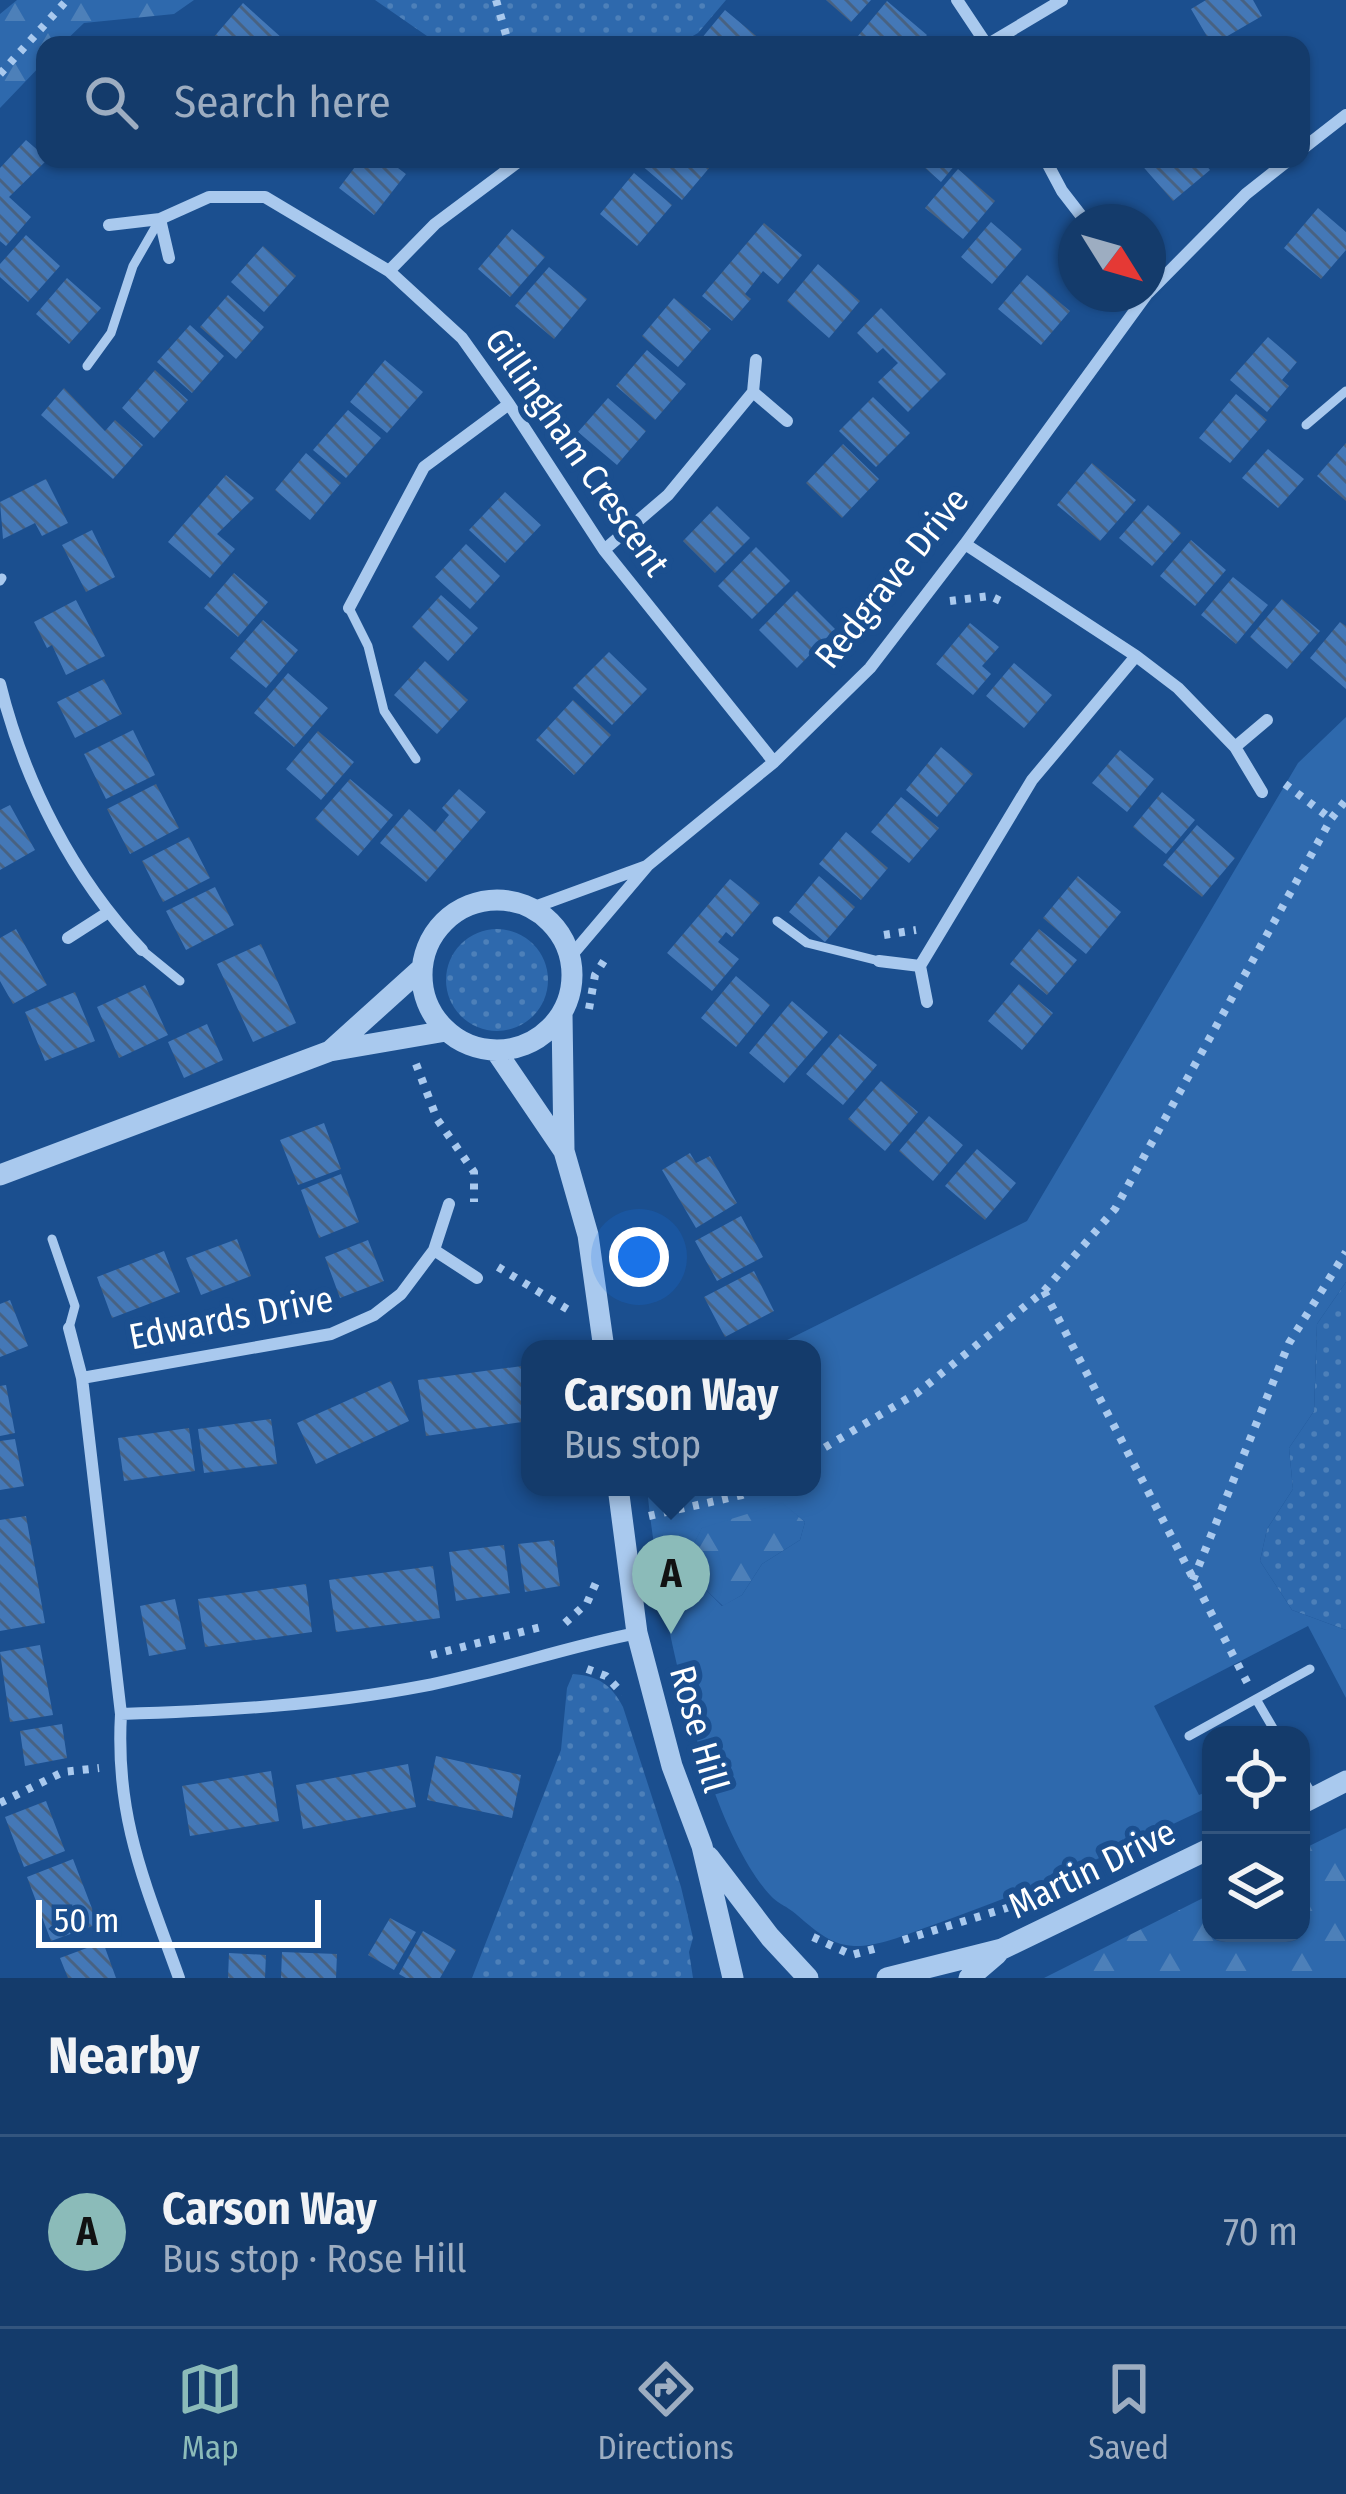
<!DOCTYPE html>
<meta charset="utf-8">
<style>
:root{--surface:#143b6b;--page:#214673;--text:#f1f3f6;--muted:#9dadc1;--line:#33557e;--accent:#8bbbb9}
body{margin:0;font-family:"Fira Sans Condensed",sans-serif;background:var(--page);color:var(--text)}
.controls{position:absolute;right:36px;bottom:36px;display:grid;overflow:hidden;border-radius:24px;box-shadow:0 3px 9px #0004}
.controls button{width:108px;height:108px;display:grid;place-items:center;padding:0;border:0;border-bottom:3px solid var(--line);background:var(--surface);color:var(--text);font:60px sans-serif}
.compass{position:absolute;left:1058px;top:204px;width:108px;height:108px;border-radius:50%;background:var(--surface);box-shadow:0 3px 9px #0004;rotate:127deg}
.scale{position:absolute;left:36px;bottom:30px;width:285px;box-sizing:border-box;padding-left:12px;border:6px solid #fff;border-top:0;font-size:33px;line-height:42px;white-space:nowrap;color:#fff;-webkit-text-stroke:9px #1b4f8f;paint-order:stroke}
.you{position:absolute;left:639px;top:1257px;width:42px;height:42px;margin:-30px;border:9px solid #fff;border-radius:50%;background:#1a73e8;box-shadow:0 0 0 18px #1a73e833}
.badge{display:grid;place-items:center;width:78px;height:78px;border-radius:50%;background:var(--accent);color:#111;font-size:39px;font-weight:700}
.pin{position:absolute;translate:-50% -99px;filter:drop-shadow(0 3px 6px #0008)}
.pin::after{content:'';position:absolute;top:63px;width:42px;height:36px;background:inherit;clip-path:polygon(0 0,100% 0,50% 100%)}
.popup{position:absolute;left:521px;top:1340px;width:300px;height:156px;box-sizing:border-box;display:grid;place-content:center;border-radius:24px;background:var(--surface);filter:drop-shadow(0 3px 9px #0005);font-size:39px;white-space:nowrap;color:var(--muted)}
.popup b{font-size:45px;color:var(--text)}
.popup::after{content:'';position:absolute;left:50%;top:100%;margin-left:-24px;border:24px solid transparent;border-top-color:var(--surface)}
.list{margin:0;padding:0;list-style:none}
h2{display:flex;justify-content:space-between;align-items:center;height:156px;margin:0;padding:0 48px;font-size:51px}
h2 small{font-size:39px;font-weight:400;color:var(--muted)}
.list li{display:grid;grid-template-columns:78px 1fr auto;gap:36px;align-items:center;box-sizing:border-box;height:192px;padding:0 48px;border-top:3px solid var(--line)}
.list b{display:block;font-size:45px;white-space:nowrap}
.list p{margin:0;font-size:39px;white-space:nowrap;color:var(--muted)}
.list em{font-size:39px;font-style:normal;color:var(--muted)}
.icon{flex:none;width:66px;height:66px;fill:none;stroke:currentColor;stroke-width:2;stroke-linecap:round;stroke-linejoin:round}
.map{position:relative;flex:none;width:1346px;height:1978px;overflow:hidden}
.search{position:absolute;background:var(--surface);box-shadow:0 3px 9px #0004;left:36px;right:36px;top:36px;height:132px;display:flex;align-items:center;gap:30px;box-sizing:border-box;padding:0 42px;border-radius:24px;color:var(--muted);font-size:45px}
.sheet{height:348px;background:var(--surface)}
nav{display:flex;justify-content:space-around;align-items:center;box-sizing:border-box;height:168px;border-top:3px solid var(--line);background:var(--surface);font-size:33px;color:var(--muted)}
nav a{display:grid;justify-items:center;gap:6px}
nav .on{color:var(--accent)}
.map>svg:first-child{display:block}
</style>
<div class="map">
<svg width="1346" height="1978" viewBox="0 0 1346 1978">
<defs>
<pattern id="grass-dots" width="8" height="8" patternUnits="userSpaceOnUse" patternTransform="scale(3)"><rect width="8" height="8" fill="#2e69ad"/><path d="M2 2h.1M6 6h.1" fill="none" stroke="#4d80b9" stroke-width="1.8" stroke-linecap="round"/></pattern>
<pattern id="forest-firs" width="22" height="20" patternUnits="userSpaceOnUse" patternTransform="scale(3)"><rect width="22" height="20" fill="#2e69ad"/><path d="M5 1l3.5 6h-7zM16 11l3.5 6h-7z" fill="#4d80b9"/></pattern>
<pattern id="building-back-hatch" width="6" height="6" patternUnits="userSpaceOnUse" patternTransform="scale(3)"><rect width="6" height="6" fill="#4478b7"/><path d="M-1 5l2 2M0 0l6 6M5-1l2 2" fill="none" stroke="#486282"/></pattern>
</defs>
<rect width="100%" height="100%" fill="#1b4f8f"/>
<path fill="url(#grass-dots)" d="M 375,0 L 726,0 L 698,33 L 677,45 L 440,45 Z
M446 980a51 51 0 1 1 102 0a51 51 0 1 1-102 0Z
M 1346,1282 L 1346,1630 L 1292,1610 L 1260,1561 L 1267,1529 L 1293,1489 L 1289,1448 L 1314,1411 L 1317,1324 Z
M 573,1674 C 598,1676 611,1684 623,1707 L 681,1887 L 693,1938 L 689,1952 L 693,1978 L 472,1978 L 561,1750 L 567,1688 Z"/>
<path fill="url(#forest-firs)" d="M 17,0 L 194,0 L 174,14 L 84,23 L 61,45 L 45,45 L 45,61 L 0,108 L 0,14 Z
M 782,1502 L 805,1522 L 800,1540 L 762,1564 L 742,1595 L 723,1606 L 706,1590 L 688,1555 L 702,1527 Z
M 1346,1828 L 1346,1978 L 1044,1978 L 1211,1894 L 1211,1933 L 1301,1933 L 1301,1850 Z"/>
<path fill="#2e69ad" fill-rule="evenodd" d="M 1346,717 L 1346,1282 L 1317,1324 L 1314,1411 L 1289,1448 L 1293,1489 L 1267,1529 L 1260,1561 L 1292,1610 L 1346,1630 L 1346,1698 L 1308,1626 L 1154,1706 L 1199,1795 L 1211,1790 L 1211,1806 C 1120,1850 1029,1891 933,1925 C 910,1933 879,1947 854,1946 C 828,1945 811,1926 792,1911 C 784,1905 777,1903 770,1895 C 701,1819 656,1590 647,1487 L 812,1487 L 812,1349 L 769,1349 L 1027,1221 L 1298,763 ZM 782,1503 L 805,1522 L 800,1540 L 762,1564 L 742,1595 L 722,1606 L 706,1590 L 688,1555 L 702,1528 Z"/>
<path fill="url(#building-back-hatch)" d="M 826,0 L 871,0 L 851,22 Z
M 1206,0 L 1253,0 L 1262,16 L 1212,45 L 1191,9 Z
M 887,1 L 927,35 L 918,45 L 868,45 L 858,36 Z
M 243,3 L 283,39 L 277,45 L 207,45 Z
M 725,10 L 767,45 L 708,45 L 701,39 Z
M 26,140 L 48,159 L 9,197 L 31,217 L 6,246 L 0,241 L 0,168 Z
M 361,159 L 386,159 L 406,174 L 374,215 L 339,188 Z
M 644,159 L 700,159 L 710,167 L 682,200 L 640,164 Z
M 915,159 L 960,159 L 941,182 Z
M 1143,159 L 1201,159 L 1210,170 L 1173,201 L 1139,162 Z
M 958,169 L 995,201 L 963,239 L 925,208 Z
M 634,173 L 672,205 L 637,246 L 600,214 Z
M 1318,208 L 1346,232 L 1346,250 L 1321,279 L 1284,248 Z
M 991,222 L 1022,249 L 992,284 L 961,257 Z
M 764,223 L 802,255 L 778,284 L 763,271 L 745,294 L 751,299 L 732,321 L 702,296 Z
M 512,229 L 545,257 L 510,297 L 478,269 Z
M 26,235 L 60,266 L 28,302 L 0,277 L 0,264 Z
M 263,246 L 296,276 L 264,312 L 231,282 Z
M 818,264 L 860,301 L 829,338 L 787,301 Z
M 549,267 L 587,299 L 554,339 L 515,306 Z
M 1027,275 L 1070,311 L 1041,345 L 998,309 Z
M 67,278 L 101,308 L 69,344 L 36,314 Z
M 228,295 L 264,327 L 236,359 L 200,327 Z
M 674,298 L 711,329 L 678,367 L 642,336 Z
M 881,308 L 946,374 L 908,412 L 878,382 L 898,363 L 883,348 L 877,353 L 857,333 Z
M 190,325 L 224,356 L 192,393 L 157,362 Z
M 1268,337 L 1297,362 L 1282,380 L 1289,386 L 1267,412 L 1230,380 Z
M 647,350 L 686,384 L 655,420 L 616,386 Z
M 385,360 L 423,392 L 387,433 L 350,402 Z
M 155,370 L 188,400 L 154,438 L 122,408 Z
M 64,388 L 105,431 L 115,420 L 143,445 L 113,479 L 41,415 Z
M 1236,394 L 1267,420 L 1230,463 L 1199,438 Z
M 873,397 L 910,433 L 876,467 L 839,431 Z
M 608,398 L 646,431 L 617,465 L 578,432 Z
M 348,410 L 381,438 L 346,478 L 313,450 Z
M 1346,443 L 1346,501 L 1317,476 Z
M 843,444 L 879,479 L 842,518 L 806,483 Z
M 1268,449 L 1304,479 L 1278,508 L 1242,478 Z
M 306,453 L 341,483 L 310,520 L 275,490 Z
M 1092,463 L 1136,500 L 1100,541 L 1057,505 Z
M 226,475 L 254,498 L 217,534 L 235,549 L 210,578 L 168,542 Z
M 46,479 L 68,523 L 42,536 L 35,523 L 3,539 L 0,502 Z
M 505,492 L 541,525 L 505,563 L 469,530 Z
M 1148,505 L 1181,533 L 1152,566 L 1119,538 Z
M 717,506 L 750,538 L 715,573 L 683,541 Z
M 92,530 L 115,577 L 86,592 L 62,545 Z
M 1191,540 L 1226,570 L 1195,606 L 1160,576 Z
M 466,544 L 500,576 L 470,609 L 435,577 Z
M 756,547 L 790,581 L 752,619 L 718,586 Z
M 234,573 L 268,602 L 238,637 L 204,608 Z
M 1233,577 L 1268,605 L 1236,644 L 1201,615 Z
M 797,591 L 835,629 L 797,668 L 759,630 Z
M 441,595 L 478,628 L 448,661 L 412,627 Z
M 1282,599 L 1320,631 L 1287,669 L 1250,637 Z
M 76,600 L 105,656 L 66,675 L 52,645 L 47,648 L 34,622 Z
M 263,620 L 298,650 L 266,688 L 230,658 Z
M 1340,622 L 1346,626 L 1346,689 L 1310,658 Z
M 970,623 L 999,647 L 982,666 L 991,674 L 973,695 L 936,664 Z
M 609,652 L 647,689 L 612,725 L 573,688 Z
M 425,661 L 468,700 L 437,734 L 394,695 Z
M 1014,663 L 1052,695 L 1024,728 L 986,696 Z
M 288,673 L 328,708 L 294,747 L 254,713 Z
M 104,679 L 122,714 L 75,738 L 57,702 Z
M 573,700 L 611,735 L 574,775 L 536,740 Z
M 133,730 L 155,775 L 106,799 L 84,754 Z
M 318,731 L 354,762 L 321,800 L 286,769 Z
M 941,747 L 973,774 L 937,817 L 906,790 Z
M 1120,750 L 1154,779 L 1127,812 L 1092,783 Z
M 350,779 L 393,815 L 358,856 L 315,819 Z
M 156,784 L 179,828 L 130,854 L 107,809 Z
M 459,789 L 486,812 L 426,882 L 380,843 L 409,809 L 435,832 L 449,815 L 442,808 Z
M 1162,792 L 1195,820 L 1166,854 L 1133,827 Z
M 901,797 L 939,828 L 909,863 L 871,832 Z
M 10,805 L 35,850 L 0,870 L 0,810 Z
M 1197,825 L 1235,858 L 1202,897 L 1163,865 Z
M 846,832 L 888,868 L 861,900 L 819,864 Z
M 189,837 L 210,878 L 163,902 L 142,861 Z
M 819,876 L 855,907 L 825,942 L 789,912 Z
M 1078,876 L 1121,912 L 1086,954 L 1043,918 Z
M 730,879 L 760,903 L 732,937 L 726,932 L 718,942 L 739,959 L 712,991 L 667,953 Z
M 215,887 L 234,925 L 186,950 L 166,911 Z
M 16,929 L 47,985 L 13,1004 L 0,981 L 0,938 Z
M 1039,929 L 1077,960 L 1047,995 L 1010,964 Z
M 261,944 L 296,1023 L 253,1042 L 217,964 Z
M 736,976 L 770,1005 L 736,1047 L 701,1018 Z
M 1019,984 L 1053,1013 L 1022,1050 L 988,1021 Z
M 145,985 L 168,1035 L 119,1058 L 97,1007 Z
M 75,992 L 95,1041 L 45,1061 L 25,1012 Z
M 792,1001 L 828,1032 L 784,1083 L 749,1053 Z
M 207,1024 L 223,1060 L 184,1078 L 168,1042 Z
M 840,1034 L 877,1065 L 843,1105 L 806,1074 Z
M 881,1081 L 918,1112 L 885,1151 L 848,1119 Z
M 929,1116 L 963,1145 L 933,1181 L 899,1151 Z
M 324,1123 L 341,1169 L 298,1185 L 280,1140 Z
M 977,1149 L 1016,1183 L 985,1220 L 945,1186 Z
M 690,1153 L 696,1163 L 710,1156 L 737,1203 L 696,1228 L 662,1170 Z
M 341,1174 L 359,1222 L 319,1238 L 301,1190 Z
M 741,1216 L 763,1257 L 717,1281 L 695,1241 Z
M 237,1239 L 251,1276 L 201,1295 L 186,1258 Z
M 368,1240 L 384,1281 L 340,1298 L 325,1257 Z
M 164,1251 L 180,1292 L 112,1318 L 97,1277 Z
M 754,1271 L 774,1311 L 725,1337 L 704,1297 Z
M 10,1300 L 28,1346 L 0,1357 L 0,1304 Z
M 522,1366 L 529,1421 L 426,1436 L 418,1380 Z
M 391,1381 L 409,1421 L 316,1464 L 297,1423 Z
M 6,1385 L 15,1433 L 0,1436 L 0,1386 Z
M 271,1419 L 277,1464 L 204,1473 L 198,1429 Z
M 189,1428 L 195,1471 L 124,1481 L 118,1438 Z
M 15,1439 L 24,1486 L 0,1490 L 0,1441 Z
M 26,1516 L 45,1623 L 0,1631 L 0,1520 Z
M 554,1540 L 560,1586 L 525,1592 L 518,1544 Z
M 504,1545 L 510,1593 L 456,1601 L 449,1552 Z
M 433,1566 L 440,1618 L 336,1632 L 329,1580 Z
M 306,1584 L 312,1632 L 205,1647 L 198,1599 Z
M 175,1599 L 186,1649 L 149,1656 L 140,1606 Z
M 40,1645 L 53,1715 L 10,1722 L 0,1652 Z
M 62,1724 L 67,1758 L 25,1766 L 20,1731 Z
M 436,1756 L 521,1775 L 512,1818 L 427,1800 Z
M 408,1764 L 416,1807 L 303,1829 L 296,1785 Z
M 271,1771 L 279,1821 L 190,1836 L 182,1786 Z
M 46,1801 L 65,1851 L 24,1867 L 5,1817 Z
M 73,1859 L 98,1924 L 51,1941 L 27,1877 Z
M 390,1918 L 416,1932 L 394,1970 L 368,1955 Z
M 423,1931 L 456,1950 L 440,1978 L 406,1978 L 399,1974 Z
M 103,1942 L 116,1978 L 68,1978 L 60,1958 Z
M 282,1952 L 337,1954 L 336,1978 L 281,1978 Z
M 229,1953 L 266,1955 L 265,1978 L 228,1978 Z"/>
<g fill="none" stroke-linecap="round" stroke-linejoin="round">
<path stroke="#a9c9ee" stroke-width="8" stroke-dasharray="6 9" stroke-linecap="butt" d="M 496,0 L 509,45
M 0,74 L 67,0
M 950,601 L 990,596 L 1005,603
M 1285,784 L 1331,819
M 884,935 L 916,930
M 589,1009 L 595,975 L 607,956
M 416,1064 L 437,1119 L 474,1172 L 474,1202
M 498,1267 L 572,1312
M 1044,1291 L 1248,1684
M 812,1455 L 917,1393 L 1044,1291 L 1115,1209 L 1331,819 L 1346,800
M 649,1516 L 742,1495 L 757,1487
M 1193,1580 L 1289,1343 L 1346,1252
M 565,1623 L 587,1603 L 598,1578
M 431,1655 L 545,1626
M 587,1669 L 606,1676 L 623,1694
M 0,1803 L 63,1772 L 99,1768
M 813,1937 L 852,1955 L 877,1948
M 903,1940 L 1026,1902"/>
<path stroke="#a9c9ee" stroke-width="9" d="M 87,366 L 111,333 L 133,266 L 160,219
M 1306,425 L 1346,391
M 0,581 L 2,578
M 349,608 L 368,646 L 384,711 L 416,759
M 777,921 L 807,943 L 879,961
M 142,950 L 180,981
M 52,1239 L 75,1306 L 69,1328
M 1256,1699 L 1277,1735
M 1189,1736 L 1310,1669
M 1301,1776 L 1314,1797"/>
<path stroke="#a9c9ee" stroke-width="12" d="M 957,0 L 987,45
M 987,45 L 1062,0
M 1301,150 L 1346,115
M 1045,159 L 1062,191 L 1086,222
M 160,219 L 209,197 L 265,197 L 389,271 L 462,338 L 509,404 L 604,550 L 774,762
M 109,225 L 160,219 L 169,258
M 389,271 L 435,224 L 522,159
M 1148,293 L 1246,194 L 1290,159
M 756,360 L 753,392 L 787,421
M 965,544 L 1136,656 L 1178,688 L 1235,747
M 604,550 L 668,495 L 753,392
M 349,608 L 424,467 L 509,404
M 0,684 C 24,781 73,878 142,950
M 1262,792 L 1235,747 L 1267,720
M 532,908 L 647,866
M 68,938 L 107,913
M 570,957 L 648,865 L 774,762 L 870,668 L 965,544 L 1147,294
M 879,961 L 920,966 L 927,1002
M 920,966 L 1032,780 L 1136,656
M 434,1250 L 477,1278
M 69,1328 L 82,1378 L 121,1714 C 115,1818 145,1883 179,1978
M 82,1378 L 331,1334 L 374,1315 L 401,1294 L 434,1250 L 449,1204
M 121,1714 C 221,1711 324,1705 423,1686 C 495,1672 565,1647 637,1633"/>
<path stroke="#a9c9ee" stroke-width="21" d="M422 975a75 75 0 1 1 150 0a75 75 0 1 1-150 0Z
M 562,1014 L 564,1151 L 588,1235 L 604,1349
M 330,1051 L 422,968
M 496,1051 L 564,1151
M 0,1175 L 330,1051 L 446,1031
M 618,1487 L 637,1633 L 672,1766 L 702,1846 L 733,1978
M 1301,1804 L 1346,1781
M 709,1857 L 770,1937 L 808,1978
M 887,1978 L 1002,1949 L 1211,1848
M 969,1978 L 997,1954"/>
</g>
<g text-anchor="middle" dominant-baseline="central" stroke-width="12" stroke-linejoin="round" paint-order="stroke">
<g font-size="36" fill="#fff" stroke="#1b4f8f">
<text transform="translate(577 452) rotate(55)">Gillingham Crescent</text>
<text transform="translate(892 578) rotate(-51)">Redgrave Drive</text>
<text transform="translate(231 1318) rotate(-11)">Edwards Drive</text>
<text transform="translate(699 1729) rotate(74)">Rose Hill</text>
<text transform="translate(1092 1869) rotate(-26)">Martin Drive</text>
</g>
</g>
</svg>
<div class="controls">
<button><svg class="icon" aria-label="locate" viewBox="0 0 24 24"><circle cx="12" cy="12" r="6"/><path d="M12 2v4M12 18v4M2 12h4M18 12h4"/></svg></button>
<button><svg class="icon" aria-label="layers" viewBox="0 0 24 24"><path d="M12 4l9 5-9 5-9-5zM3 14l9 5 9-5"/></svg></button>
</div>
<svg class="compass" viewBox="-18 -18 36 36"><path d="M0-13l5 13h-10z" fill="#e53935"/><path d="M0 13l5-13h-10z" fill="#9dadc1"/></svg>
<div class="scale">50 m</div>
<div class="you"></div>
<div class="pin badge" style="left:671px;top:1634px">A</div>
<div class="popup"><b>Carson Way</b>Bus stop</div>
<div class="search"><svg class="icon" aria-label="search" viewBox="0 0 24 24"><circle cx="10" cy="10" r="6"/><path d="M15 15l6 6"/></svg>Search here</div>
</div>
<section class="sheet">
<h2>Nearby<small></small></h2>
<ul class="list">
<li><span class="badge">A</span><div><b>Carson Way</b><p>Bus stop · Rose Hill</p></div><em>70 m</em></li>
</ul>
</section>
<nav>
<a class="on"><svg class="icon" aria-label="map" viewBox="0 0 24 24"><path d="M3 6l6-2 6 2 6-2v14l-6 2-6-2-6 2zM9 4v14M15 6v14"/></svg>Map</a>
<a><svg class="icon" aria-label="directions" viewBox="0 0 24 24"><path d="M12 3l9 9-9 9-9-9zM9 14v-3h6M13 9l2 2-2 2"/></svg>Directions</a>
<a><svg class="icon" aria-label="saved" viewBox="0 0 24 24"><path d="M7 4h10v16l-5-4-5 4z"/></svg>Saved</a>
</nav>
